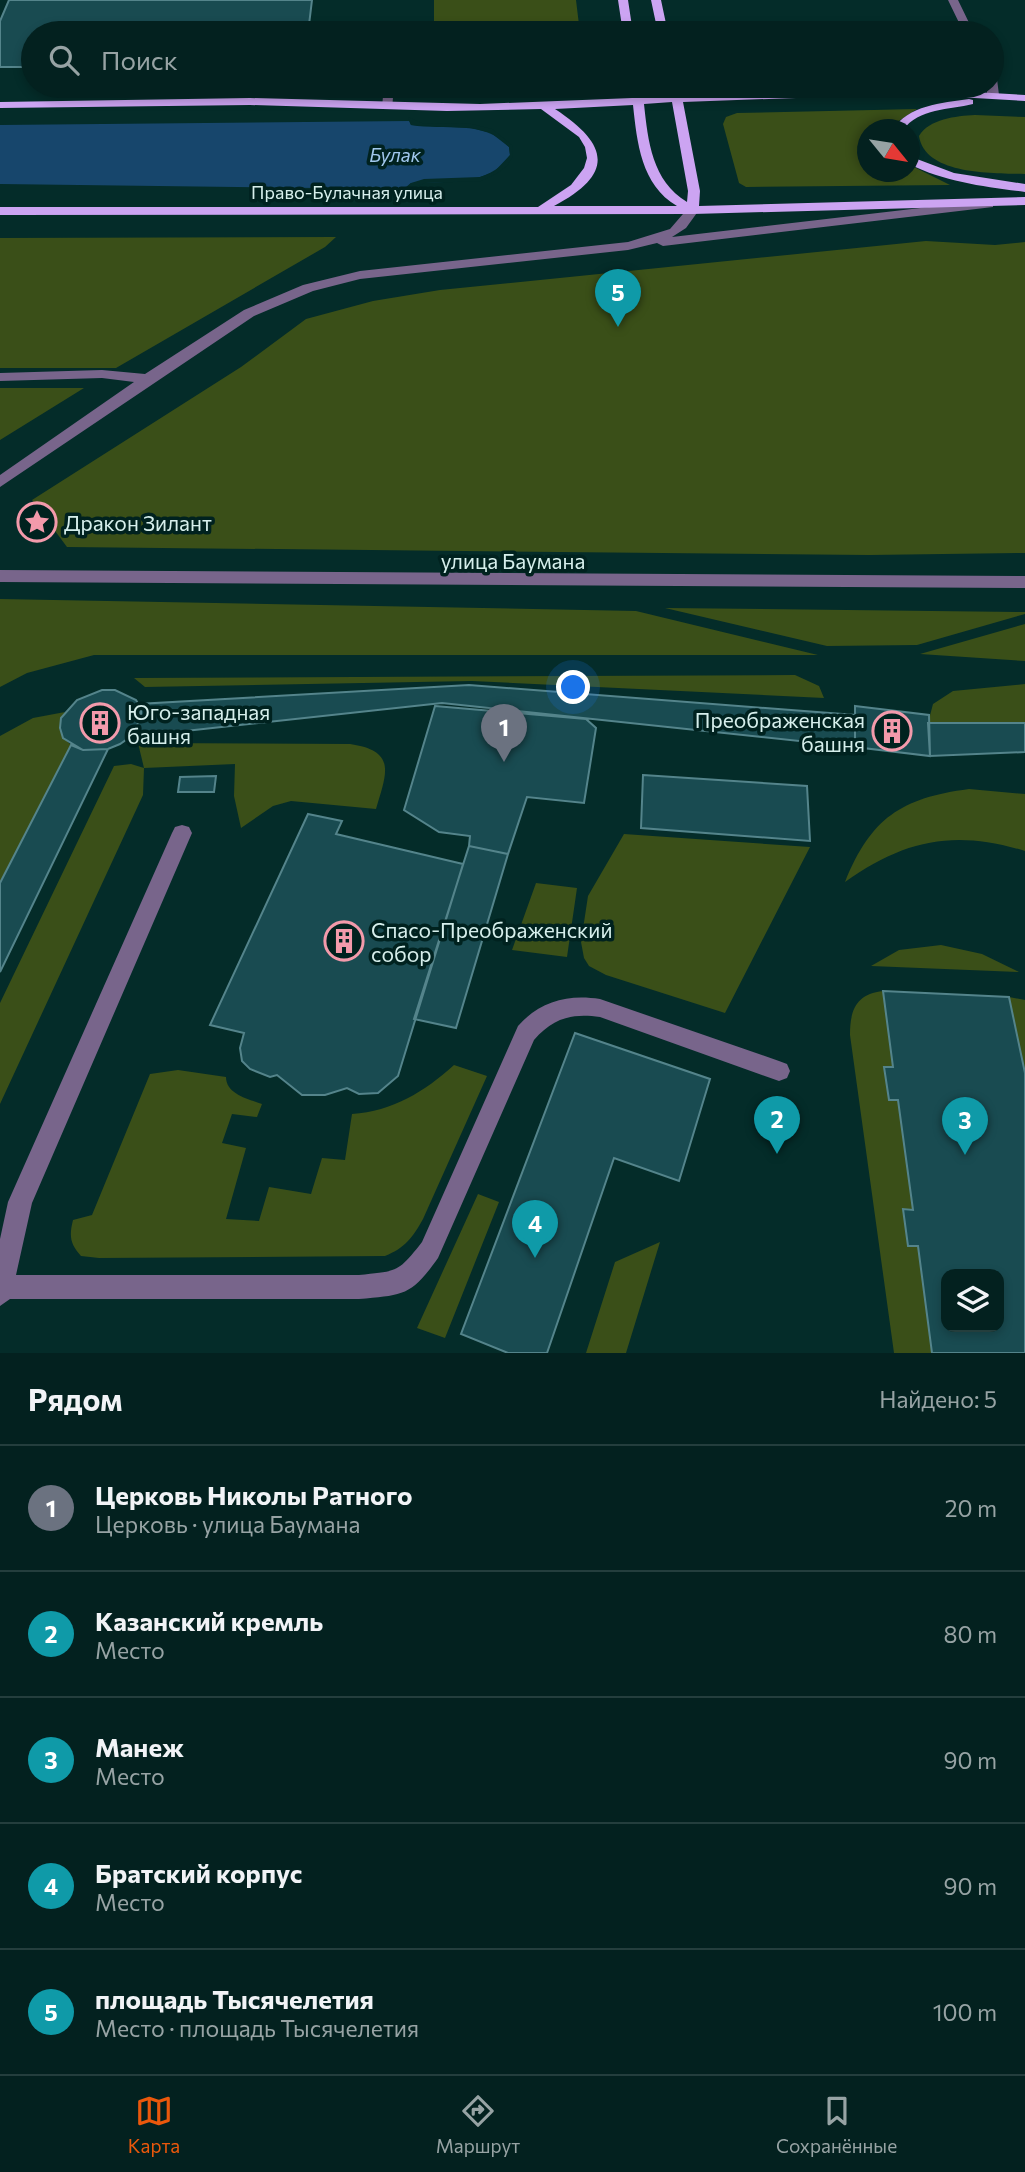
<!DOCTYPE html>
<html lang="ru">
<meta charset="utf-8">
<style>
:root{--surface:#03211f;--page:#0d2928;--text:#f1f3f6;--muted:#97a3a4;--line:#243e3d;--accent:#ea580c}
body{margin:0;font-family:Commissioner,sans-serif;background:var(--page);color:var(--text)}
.controls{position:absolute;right:21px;bottom:21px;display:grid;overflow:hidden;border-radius:14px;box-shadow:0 4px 10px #0003}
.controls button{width:63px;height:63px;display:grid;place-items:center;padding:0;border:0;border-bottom:2px solid var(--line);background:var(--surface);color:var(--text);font:35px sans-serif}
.compass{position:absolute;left:857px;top:119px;width:63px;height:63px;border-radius:50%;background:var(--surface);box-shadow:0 4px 10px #0003;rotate:120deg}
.you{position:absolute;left:574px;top:688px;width:24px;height:24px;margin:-18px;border:5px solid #fff;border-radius:50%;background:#1a73e8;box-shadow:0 0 0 10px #1a73e833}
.badge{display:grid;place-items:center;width:46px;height:46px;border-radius:50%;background:var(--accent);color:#fff;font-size:23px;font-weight:700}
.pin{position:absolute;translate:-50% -58px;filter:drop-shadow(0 2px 4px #0008)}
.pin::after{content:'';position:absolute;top:37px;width:24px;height:21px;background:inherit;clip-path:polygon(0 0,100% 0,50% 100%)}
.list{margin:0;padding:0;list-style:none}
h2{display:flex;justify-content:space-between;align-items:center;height:91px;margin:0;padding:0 28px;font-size:30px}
h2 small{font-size:23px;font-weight:400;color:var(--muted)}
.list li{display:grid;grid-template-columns:46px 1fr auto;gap:21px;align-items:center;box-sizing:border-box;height:126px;padding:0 28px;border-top:2px solid var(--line)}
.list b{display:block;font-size:26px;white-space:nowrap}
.list p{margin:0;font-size:23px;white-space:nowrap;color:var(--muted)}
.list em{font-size:23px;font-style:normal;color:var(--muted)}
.icon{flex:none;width:38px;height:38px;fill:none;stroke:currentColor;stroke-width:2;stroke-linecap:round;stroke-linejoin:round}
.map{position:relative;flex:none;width:1025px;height:1353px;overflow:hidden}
.search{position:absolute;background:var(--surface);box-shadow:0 4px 10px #0003;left:21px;right:21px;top:21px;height:77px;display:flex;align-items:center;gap:18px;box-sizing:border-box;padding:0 24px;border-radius:38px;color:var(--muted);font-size:26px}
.sheet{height:721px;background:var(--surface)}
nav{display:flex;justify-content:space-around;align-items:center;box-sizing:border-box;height:98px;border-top:2px solid var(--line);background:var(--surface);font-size:19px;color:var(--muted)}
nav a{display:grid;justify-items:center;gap:4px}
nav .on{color:var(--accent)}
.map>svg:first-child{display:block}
</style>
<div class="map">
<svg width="1025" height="1353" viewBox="0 0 1025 1353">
<rect width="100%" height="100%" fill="#042c29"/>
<path fill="#3a4f18" d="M 434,0 L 576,0 L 580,33 L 434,33 Z
M 263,86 L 359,86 C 337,107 289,92 263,86 Z
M 409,86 L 524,86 L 526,94 L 428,96 L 409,89 Z
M 917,109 L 894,124 L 892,129 L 867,130 L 867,172 L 909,172 L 910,165 L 950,185 L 746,187 L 739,183 L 723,124 L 726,117 L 737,113 Z
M 975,115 L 1025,117 L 1025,174 C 996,173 925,176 919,136 C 929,119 956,116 975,115 Z
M 336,237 L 325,247 L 116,368 L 0,368 L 0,238 Z
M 926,241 L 995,245 L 1025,242 L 1025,553 L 869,555 L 67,547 L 32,500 L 241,367 L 306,319 L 373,301 L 440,290 Z
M 0,388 L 84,388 L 0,440 Z
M 0,599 L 636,611 L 818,655 L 94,655 L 27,673 L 0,687 Z
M 665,608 L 1025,612 L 1025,614 L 917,645 L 827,646 Z
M 1025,624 L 1025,661 L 920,654 Z
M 795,675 L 819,686 L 824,698 L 472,681 L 145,687 L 134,678 Z
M 1025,684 L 1025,723 L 928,723 L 933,704 L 953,691 Z
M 65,712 C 57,726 60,735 71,745 L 0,883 L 0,736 L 33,718 Z
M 138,743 L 350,744 C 398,751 386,774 376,809 L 291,801 L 273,806 L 241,828 L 234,796 L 235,764 L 144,768 L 143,795 L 0,1104 L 0,1003 L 114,766 L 131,764 L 144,768 Z
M 969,789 L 1025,794 L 1025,851 C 954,829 904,840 845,882 C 871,818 901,798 969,789 Z
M 624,834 L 810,847 L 725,1013 L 606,975 L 589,966 L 584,958 L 581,942 L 588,896 Z
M 536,883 L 577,888 L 567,957 L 512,950 Z
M 941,945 L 982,954 L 1019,972 L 871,966 L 899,950 Z
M 883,991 L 893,1067 L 884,1068 L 889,1100 L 898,1100 L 913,1210 L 903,1210 L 908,1245 L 918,1246 L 932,1353 L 894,1353 L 850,1035 C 850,1010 856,994 883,991 Z
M 1009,997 L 1025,1000 L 1025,1073 Z
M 454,1065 L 487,1076 L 423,1219 C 413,1237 405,1248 385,1256 L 99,1258 L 81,1256 C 70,1244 69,1236 73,1220 L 92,1215 L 150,1074 L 178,1070 L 226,1077 C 226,1094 248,1099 262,1104 L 257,1117 L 232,1114 L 222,1143 L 246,1148 L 226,1219 L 259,1221 L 269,1187 L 311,1194 L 322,1158 L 345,1160 L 352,1114 C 393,1111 424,1092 454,1065 Z
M 478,1194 L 499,1202 L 445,1338 L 417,1328 Z
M 660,1242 L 626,1353 L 586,1353 L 615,1262 Z"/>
<path fill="#17466c" d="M 409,121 L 411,125 C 444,131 484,119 509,147 L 510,155 C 490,187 444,181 411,183 L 404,189 L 0,184 L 0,125 Z"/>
<path fill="#042c29" d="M 408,117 L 422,123 L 472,124 L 492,129 L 512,145 L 513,156 L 507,166 L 496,174 L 481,181 L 425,183 L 404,192 L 404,189 L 411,183 L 424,179 L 480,177 L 494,172 L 510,155 L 509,147 L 491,133 L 472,128 L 411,125 Z"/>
<path fill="#194b51" stroke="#54848b" stroke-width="2" fill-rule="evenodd" d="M 9,0 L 312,0 L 308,33 L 33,33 L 33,67 L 0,67 L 0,21 Z
M 469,685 L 855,715 L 855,747 L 442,703 L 130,737 L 141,718 L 138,704 Z
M 102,690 L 115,690 L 136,700 L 141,709 L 141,718 L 130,737 L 120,744 L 108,749 L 83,750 L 63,738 L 60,728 L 61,718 L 77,700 Z
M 435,706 L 586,719 L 596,728 L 584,803 L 527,797 L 508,854 L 469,846 L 470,836 L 439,832 L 404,810 Z
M 855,706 L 929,715 L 930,756 L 855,747 Z
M 928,723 L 1025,723 L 1025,752 L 930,756 Z
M 71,745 L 83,750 L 108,749 L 0,972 L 0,883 Z
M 643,775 L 807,786 L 810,841 L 641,828 Z
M 216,776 L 214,792 L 178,792 L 180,777 Z
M 308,814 L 342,821 L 336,834 L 463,864 L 398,1076 L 378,1093 L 359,1094 L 347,1088 L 325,1095 L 302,1095 L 277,1075 L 270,1077 L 250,1069 L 242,1061 L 240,1048 L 244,1033 L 210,1025 Z
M 469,846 L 508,854 L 456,1028 L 414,1019 Z
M 883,991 L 1009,997 L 1025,1073 L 1025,1353 L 932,1353 L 918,1246 L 908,1246 L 903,1209 L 913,1210 L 898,1100 L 889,1100 L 884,1067 L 893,1067 ZM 946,1274 L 999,1274 L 999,1327 L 946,1327 Z
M 575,1033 L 710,1079 L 679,1181 L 614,1158 L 547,1353 L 508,1353 L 461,1334 Z"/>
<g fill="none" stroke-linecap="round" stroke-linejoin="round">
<path fill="#78658b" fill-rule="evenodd" d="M 948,0 L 958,0 L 974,33 L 964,33 Z
M 992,76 L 997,79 L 999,95 L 993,98 L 987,95 L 987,86 L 992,86 Z
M 384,86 L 394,86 L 392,109 L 382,107 Z
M 989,200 L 993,201 L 993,207 L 663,246 L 657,243 L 628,250 L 360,279 L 313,291 L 254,316 L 0,487 L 0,475 L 134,382 L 102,378 L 0,381 L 0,373 L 102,370 L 145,374 L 244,310 L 303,285 L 360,271 L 628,242 L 670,229 L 689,207 L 693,206 L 699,210 L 686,228 L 672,237 Z
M 0,570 L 1025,576 L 1025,588 L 0,582 Z
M 182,825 L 189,827 L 192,833 L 32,1203 L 16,1275 L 359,1275 C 397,1271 398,1273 422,1242 L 518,1026 C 540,1001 568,994 600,999 L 779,1061 L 787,1064 L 790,1071 L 787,1078 L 779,1081 L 600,1017 C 572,1013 553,1018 534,1040 L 438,1258 C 411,1296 404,1295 359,1299 L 10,1299 L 0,1306 L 0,1239 L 8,1202 L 172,833 L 175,827 Z"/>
<path fill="#cca4f2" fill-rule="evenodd" d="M 618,0 L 628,0 L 633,33 L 623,33 Z
M 651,0 L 661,0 L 668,33 L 658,33 Z
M 631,86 L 641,86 L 643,97 L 670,96 L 669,86 L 679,86 L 681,95 L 905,88 L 1025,95 L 1025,101 L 905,94 L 683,102 L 700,191 L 699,206 L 1025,197 L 1025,205 L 693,214 L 0,215 L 0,207 L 538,207 L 571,185 L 584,168 L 587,158 L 585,147 L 579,137 L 541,109 L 447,111 L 250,105 L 0,108 L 0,102 L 250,98 L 480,104 L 632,98 ZM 672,102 L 688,191 L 687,202 C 652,181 648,141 644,104 ZM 633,105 C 637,142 641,185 677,206 L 554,206 C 616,173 608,144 555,109 Z
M 969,99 L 973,100 L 973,104 C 949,110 919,108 903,130 L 892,130 C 909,105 941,103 969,99 Z
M 909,156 L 954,173 L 1025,184 L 1025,192 C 986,187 945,182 909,164 Z"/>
</g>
<defs>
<g id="sight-ring" transform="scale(2.0125)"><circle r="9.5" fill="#00221f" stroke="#f39aab" stroke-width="1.5"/><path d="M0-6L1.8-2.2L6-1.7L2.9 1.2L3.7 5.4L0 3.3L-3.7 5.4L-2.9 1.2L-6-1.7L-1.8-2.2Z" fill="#f39aab"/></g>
<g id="building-ring" transform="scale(2.0125)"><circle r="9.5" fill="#00221f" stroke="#f39aab" stroke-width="1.5"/><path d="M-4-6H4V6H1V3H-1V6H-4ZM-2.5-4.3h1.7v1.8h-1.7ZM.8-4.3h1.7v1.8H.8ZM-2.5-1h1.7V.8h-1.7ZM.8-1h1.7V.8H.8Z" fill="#f39aab"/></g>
</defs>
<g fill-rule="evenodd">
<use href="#sight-ring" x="37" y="522"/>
<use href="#building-ring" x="100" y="723"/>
<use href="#building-ring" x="892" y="731"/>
<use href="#building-ring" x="344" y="941"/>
</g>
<g text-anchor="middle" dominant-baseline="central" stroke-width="7" stroke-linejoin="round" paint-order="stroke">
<g font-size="18" fill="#d6efec" stroke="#00221f">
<text x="347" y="192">Право-Булачная улица</text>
</g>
<g font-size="19" font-style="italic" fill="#a1c8ed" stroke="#00221f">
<text x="395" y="154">Булак</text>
</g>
<g font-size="21" fill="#d6efec" stroke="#00221f" text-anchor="start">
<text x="64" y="522">Дракон Зилант</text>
<text x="127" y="711">Юго-западная<tspan x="127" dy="24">башня</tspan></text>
<text x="865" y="719" text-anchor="end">Преображенская<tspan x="865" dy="24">башня</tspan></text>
<text x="371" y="929">Спасо-Преображенский<tspan x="371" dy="24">собор</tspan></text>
</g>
<g font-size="21" fill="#d6efec" stroke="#00221f">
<text x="513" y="560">улица Баумана</text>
</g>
</g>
</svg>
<div class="controls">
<button><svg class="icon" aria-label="layers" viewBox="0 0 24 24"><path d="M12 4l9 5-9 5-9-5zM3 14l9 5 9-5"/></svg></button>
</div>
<svg class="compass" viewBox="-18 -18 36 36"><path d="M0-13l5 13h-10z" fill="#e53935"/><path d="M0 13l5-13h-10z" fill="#97a3a4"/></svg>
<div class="you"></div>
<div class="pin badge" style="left:504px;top:762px;background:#6b7280">1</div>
<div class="pin badge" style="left:777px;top:1154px;background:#0f9aa8">2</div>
<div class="pin badge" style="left:965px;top:1155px;background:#0f9aa8">3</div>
<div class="pin badge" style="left:535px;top:1258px;background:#0f9aa8">4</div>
<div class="pin badge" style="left:618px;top:327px;background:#0f9aa8">5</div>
<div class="search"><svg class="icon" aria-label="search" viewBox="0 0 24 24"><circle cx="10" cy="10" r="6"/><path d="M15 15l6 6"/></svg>Поиск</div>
</div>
<section class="sheet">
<h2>Рядом<small>Найдено: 5</small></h2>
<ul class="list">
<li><span class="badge" style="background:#6b7280">1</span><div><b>Церковь Николы Ратного</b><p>Церковь · улица Баумана</p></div><em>20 m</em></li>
<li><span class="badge" style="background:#0f9aa8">2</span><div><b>Казанский кремль</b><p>Место</p></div><em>80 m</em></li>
<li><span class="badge" style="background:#0f9aa8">3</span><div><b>Манеж</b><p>Место</p></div><em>90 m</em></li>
<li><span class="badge" style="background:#0f9aa8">4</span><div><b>Братский корпус</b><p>Место</p></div><em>90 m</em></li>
<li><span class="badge" style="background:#0f9aa8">5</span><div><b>площадь Тысячелетия</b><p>Место · площадь Тысячелетия</p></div><em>100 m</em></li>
</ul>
</section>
<nav>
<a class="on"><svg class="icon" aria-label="map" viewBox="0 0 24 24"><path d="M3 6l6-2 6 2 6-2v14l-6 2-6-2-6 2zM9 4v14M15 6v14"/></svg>Карта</a>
<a><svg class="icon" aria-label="directions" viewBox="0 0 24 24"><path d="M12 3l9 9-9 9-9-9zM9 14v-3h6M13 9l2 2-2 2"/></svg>Маршрут</a>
<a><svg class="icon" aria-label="saved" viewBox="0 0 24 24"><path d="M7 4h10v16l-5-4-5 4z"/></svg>Сохранённые</a>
</nav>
